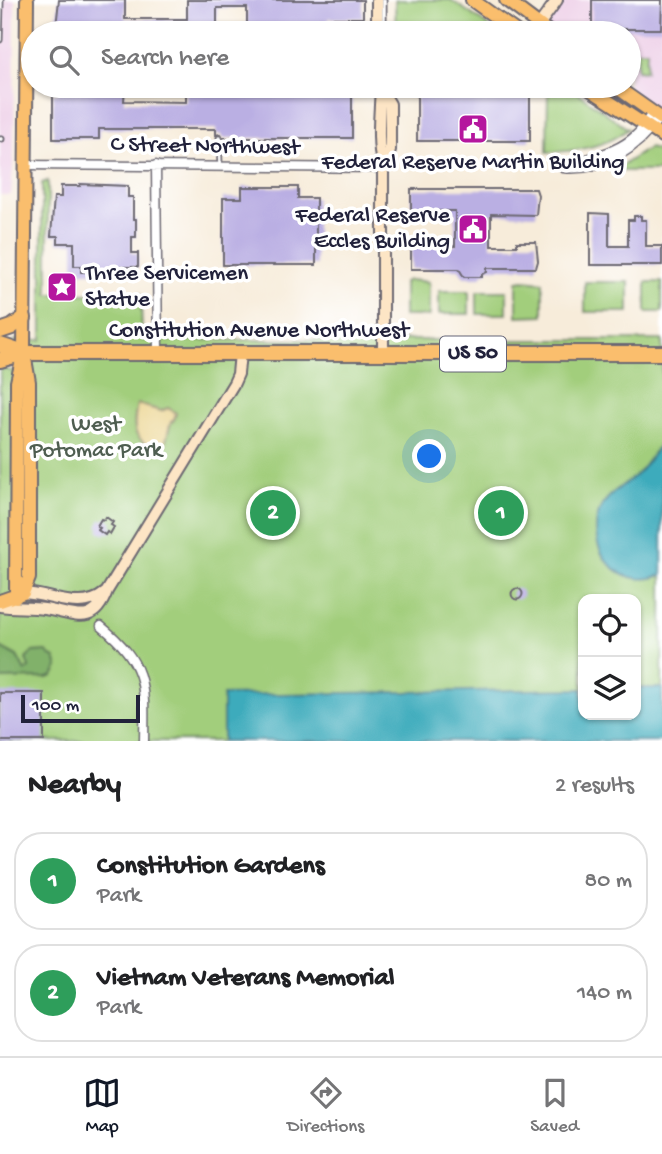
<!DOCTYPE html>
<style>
:root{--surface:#fff;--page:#f2f2f2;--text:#202124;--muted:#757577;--line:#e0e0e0;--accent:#111827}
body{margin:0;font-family:"Gochi Hand",sans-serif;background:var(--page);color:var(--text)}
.controls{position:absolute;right:21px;bottom:21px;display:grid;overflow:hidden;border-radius:14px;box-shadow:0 2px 5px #0004}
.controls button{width:63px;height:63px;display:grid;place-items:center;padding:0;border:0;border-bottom:2px solid var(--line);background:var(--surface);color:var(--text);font:35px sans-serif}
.scale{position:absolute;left:21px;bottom:18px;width:119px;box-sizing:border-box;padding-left:7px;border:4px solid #22223b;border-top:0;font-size:19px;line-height:24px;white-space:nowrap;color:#22223b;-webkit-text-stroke:5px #fff;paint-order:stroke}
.you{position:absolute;left:430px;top:457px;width:24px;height:24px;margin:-18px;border:5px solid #fff;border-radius:50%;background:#1a73e8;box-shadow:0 0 0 10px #1a73e833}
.badge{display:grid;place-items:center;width:46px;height:46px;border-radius:50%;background:var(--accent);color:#fff;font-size:23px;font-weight:700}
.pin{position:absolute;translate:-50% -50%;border:4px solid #fff;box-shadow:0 2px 7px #0006}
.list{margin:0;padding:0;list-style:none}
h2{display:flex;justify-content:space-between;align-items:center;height:91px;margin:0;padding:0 28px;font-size:30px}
h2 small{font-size:23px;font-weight:400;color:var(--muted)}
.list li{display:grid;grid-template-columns:46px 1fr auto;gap:21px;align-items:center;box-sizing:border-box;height:98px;margin:0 14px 14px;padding:0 14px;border:2px solid var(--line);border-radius:28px}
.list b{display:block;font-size:26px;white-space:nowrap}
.list p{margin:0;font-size:23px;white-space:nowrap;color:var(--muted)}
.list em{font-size:23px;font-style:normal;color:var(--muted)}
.icon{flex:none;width:38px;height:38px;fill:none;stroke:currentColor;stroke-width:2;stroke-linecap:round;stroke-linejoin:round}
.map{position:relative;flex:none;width:662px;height:741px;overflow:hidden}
.search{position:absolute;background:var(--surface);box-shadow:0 2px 5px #0004;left:21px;right:21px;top:21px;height:77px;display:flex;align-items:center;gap:18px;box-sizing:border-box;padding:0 24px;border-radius:38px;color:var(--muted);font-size:26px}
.sheet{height:315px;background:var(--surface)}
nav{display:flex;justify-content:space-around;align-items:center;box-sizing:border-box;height:98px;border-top:2px solid var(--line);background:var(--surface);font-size:19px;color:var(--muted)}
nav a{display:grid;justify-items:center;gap:4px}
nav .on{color:var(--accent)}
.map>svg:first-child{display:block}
</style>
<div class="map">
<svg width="662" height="741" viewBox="0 0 662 741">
<rect width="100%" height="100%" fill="#fff"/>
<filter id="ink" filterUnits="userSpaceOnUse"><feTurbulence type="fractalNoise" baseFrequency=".0143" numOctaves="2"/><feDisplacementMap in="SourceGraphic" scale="14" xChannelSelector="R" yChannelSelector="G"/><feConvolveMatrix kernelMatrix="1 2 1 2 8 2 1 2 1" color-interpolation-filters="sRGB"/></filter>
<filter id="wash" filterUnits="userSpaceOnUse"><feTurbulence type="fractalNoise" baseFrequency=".00686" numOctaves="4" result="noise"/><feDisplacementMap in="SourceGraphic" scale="28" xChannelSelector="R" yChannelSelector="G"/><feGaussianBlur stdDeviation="1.57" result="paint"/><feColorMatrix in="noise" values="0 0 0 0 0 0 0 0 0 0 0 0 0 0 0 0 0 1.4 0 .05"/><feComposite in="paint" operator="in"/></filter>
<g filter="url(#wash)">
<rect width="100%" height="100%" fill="#f7ecda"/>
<path fill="#eed0e8" d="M 0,0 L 15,0 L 14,154 L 11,195 L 0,195 Z
M 557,0 L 662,0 L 662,119 L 615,86 L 629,86 L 629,33 L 550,33 L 540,25 Z"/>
<path fill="#a2ce7b" stroke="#62785b" stroke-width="2" fill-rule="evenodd" d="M 395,0 L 451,0 L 499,33 L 396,33 Z
M 637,50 L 647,50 L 646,71 L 637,70 Z
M 518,86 L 568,86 L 628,129 C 605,147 576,152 547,152 L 548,92 L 518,92 Z
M 649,148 L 662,152 L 662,171 L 613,171 Z
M 48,181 L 48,294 L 141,294 L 142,340 L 662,340 L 662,741 L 0,741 L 0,368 L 15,372 L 15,340 L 42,340 L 42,183 ZM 583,599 L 636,599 L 636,715 L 583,715 Z
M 409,280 L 429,282 L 429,316 L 404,316 L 404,282 Z
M 523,280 L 543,282 L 543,315 L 517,316 L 517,281 Z
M 585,282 L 629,282 L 629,312 L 585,312 Z
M 646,282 L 662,282 L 662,312 L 646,312 Z
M 439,291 L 469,291 L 469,314 L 439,314 Z
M 477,291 L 507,291 L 507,314 L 477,314 Z"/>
<path fill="#81b16b" stroke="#526a53" stroke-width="2" d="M 0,647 L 17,656 L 25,671 L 29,668 L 26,659 L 32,652 L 46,651 L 49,655 L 55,658 L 58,667 L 53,676 L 48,678 L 0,679 Z"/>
<path fill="#eeda9e" stroke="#887e6c" stroke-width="2" d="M 137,404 L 161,411 L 168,408 L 176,413 L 174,420 L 171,422 L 163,452 C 134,441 131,434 137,404 Z"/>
<path fill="#3dabbc" stroke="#30667c" stroke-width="2" d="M 662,442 L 662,575 C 646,581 628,580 615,569 C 593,552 589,517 609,497 C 618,487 630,481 639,472 C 648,463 653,451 662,442 Z
M 636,688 L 662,688 L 662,741 L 223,741 L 223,695 L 583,689 L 583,715 L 636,715 Z"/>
<g id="blocks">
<path fill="#baafe3" d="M 59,0 L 125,0 L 125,19 L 187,19 L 187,0 L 363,0 L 363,18 L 329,18 L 329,33 L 247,33 L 247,8 L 217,8 L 217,33 L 40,33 L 40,27 L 56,27 Z
M 592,0 L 662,0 L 661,29 L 621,29 L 621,33 L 592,33 Z
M 59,86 L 125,86 L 124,101 L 186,102 L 186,86 L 352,86 L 352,138 L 223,138 L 220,134 L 216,135 L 216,129 L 99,129 L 99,139 L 53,139 L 53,93 L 59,93 Z
M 417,95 L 530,95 L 530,141 L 417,141 Z
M 80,184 L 128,186 L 128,197 L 133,197 L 133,219 L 136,219 L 136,237 L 132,237 L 132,253 L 138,253 L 138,267 L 110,267 L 110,272 L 81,272 L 81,266 L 74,266 L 74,243 L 58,243 L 58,236 L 51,236 L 54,197 L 61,197 L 61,186 L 80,186 Z
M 242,187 L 298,187 L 298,198 L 316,198 L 316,265 L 223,265 L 223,198 L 242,198 Z
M 411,189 L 536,189 L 538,195 L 536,215 L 491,214 L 491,246 L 517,246 L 517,242 L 536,242 L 538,261 L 536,268 L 487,268 L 487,272 L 482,274 L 482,277 L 464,277 L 459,269 L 411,269 L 411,242 L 430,242 L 430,246 L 455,246 L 455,211 L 430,211 L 430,216 L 411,216 Z
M 590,213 L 609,214 L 609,246 L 628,246 L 628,220 L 634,220 L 634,216 L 641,216 L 641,220 L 646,220 L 646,246 L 662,246 L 662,265 L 590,265 Z
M 106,517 L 113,522 L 111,525 L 114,527 L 110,534 L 107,532 L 105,535 L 98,530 L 100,528 L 97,526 L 101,519 L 104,520 Z
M511.5 594a5.5 5.5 0 1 1 11 0a5.5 5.5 0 1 1-11 0Z
M 0,693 L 44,693 L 44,741 L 0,741 Z"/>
</g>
</g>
<g filter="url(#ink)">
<use href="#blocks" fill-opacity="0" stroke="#6d6973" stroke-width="2"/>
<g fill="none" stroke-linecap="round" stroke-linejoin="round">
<g stroke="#6d6973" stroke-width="7">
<path id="lane" d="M 384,33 L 384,0
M 0,40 L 1,0
M 219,138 L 220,166
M 0,139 L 2,139"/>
</g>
<g stroke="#6d6973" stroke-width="11">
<path id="street" d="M 25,165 L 383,168
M 156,165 L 158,353
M 566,166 C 589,157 618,153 636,135 C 643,129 647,120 652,113
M 563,168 C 602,172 638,149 659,118
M 101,626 C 147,664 145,685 144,741"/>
</g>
<g stroke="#6d6973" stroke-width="14">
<path id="secondary" d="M 377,33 L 377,0
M 533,33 L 557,0
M 381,86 C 380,114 376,140 383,168 L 383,354
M 381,89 L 390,104 L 390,150 L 384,167
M 23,593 C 51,594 81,613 105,593
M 0,606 C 15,608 29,607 44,609 C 74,613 93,629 107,591 L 234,383 L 238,374 L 240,353"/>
</g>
<g stroke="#6d6973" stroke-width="16">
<path id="primary" d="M 472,0 L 518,33
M 506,0 L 550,33
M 585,86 L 662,136
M 615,86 L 662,119
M 16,597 L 17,382 L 22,360
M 0,601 L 23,593 L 29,578 L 29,382 L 24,353 L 27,0"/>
</g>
<g stroke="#6d6973" stroke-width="18">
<path id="highway" d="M 0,331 L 12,327 L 24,318
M 0,345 L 24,353 L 662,353
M 0,360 L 24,353"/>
</g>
<use href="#lane" stroke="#fff" stroke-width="3.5"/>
<use href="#street" stroke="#fff" stroke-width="8"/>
<use href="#secondary" stroke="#fde5c5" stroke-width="10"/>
<use href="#primary" stroke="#fabe6d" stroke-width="12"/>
<use href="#highway" stroke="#fabe6d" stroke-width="14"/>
</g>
</g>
<defs>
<g id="civic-square" transform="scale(1.575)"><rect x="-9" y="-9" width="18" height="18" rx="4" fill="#b5179e" stroke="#fff"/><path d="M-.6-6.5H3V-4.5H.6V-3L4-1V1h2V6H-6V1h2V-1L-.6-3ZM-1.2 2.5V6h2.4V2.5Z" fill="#fff"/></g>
<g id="sight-square" transform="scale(1.575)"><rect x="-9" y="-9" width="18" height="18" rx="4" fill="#b5179e" stroke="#fff"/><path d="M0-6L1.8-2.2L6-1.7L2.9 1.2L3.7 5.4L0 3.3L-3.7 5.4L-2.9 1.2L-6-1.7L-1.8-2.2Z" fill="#fff"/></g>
</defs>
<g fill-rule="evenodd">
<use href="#civic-square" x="473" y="129"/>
<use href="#civic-square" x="473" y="229"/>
<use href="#sight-square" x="62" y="287"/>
</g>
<g text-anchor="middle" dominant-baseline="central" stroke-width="7" stroke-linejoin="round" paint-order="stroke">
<rect fill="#fff" stroke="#646476" stroke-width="2" x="440" y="336.5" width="66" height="35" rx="5"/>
<g font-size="21" font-weight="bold" fill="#22223b">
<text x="473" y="354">US 50</text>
</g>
<g font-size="23" fill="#22223b" stroke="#fff">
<text transform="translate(205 147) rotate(1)">C Street Northwest</text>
<text x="259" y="331">Constitution Avenue Northwest</text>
</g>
<g font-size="23" fill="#22223b" stroke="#fff">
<text x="473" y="163">Federal Reserve Martin Building</text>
<text x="450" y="216" text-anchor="end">Federal Reserve<tspan x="450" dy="26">Eccles Building</tspan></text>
<text x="85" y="274" text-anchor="start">Three Servicemen<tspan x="85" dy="26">Statue</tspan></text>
</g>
<g font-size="23" fill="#4f5e51" stroke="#fff">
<text x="96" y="425">West<tspan x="96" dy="26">Potomac Park</tspan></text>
</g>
</g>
</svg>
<div class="controls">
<button><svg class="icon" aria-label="locate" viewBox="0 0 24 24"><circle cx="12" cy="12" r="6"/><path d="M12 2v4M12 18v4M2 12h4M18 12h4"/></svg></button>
<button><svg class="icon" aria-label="layers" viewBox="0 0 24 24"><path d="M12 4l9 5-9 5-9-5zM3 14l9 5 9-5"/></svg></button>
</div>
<div class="scale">100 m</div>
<div class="you"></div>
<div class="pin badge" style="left:501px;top:513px;background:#2e9e5b">1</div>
<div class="pin badge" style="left:273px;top:513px;background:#2e9e5b">2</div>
<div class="search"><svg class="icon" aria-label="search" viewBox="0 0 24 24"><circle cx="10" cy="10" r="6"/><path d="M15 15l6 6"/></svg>Search here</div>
</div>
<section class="sheet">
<h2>Nearby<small>2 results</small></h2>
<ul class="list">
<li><span class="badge" style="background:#2e9e5b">1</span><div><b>Constitution Gardens</b><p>Park</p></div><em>80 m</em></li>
<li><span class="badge" style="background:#2e9e5b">2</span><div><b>Vietnam Veterans Memorial</b><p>Park</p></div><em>140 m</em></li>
</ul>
</section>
<nav>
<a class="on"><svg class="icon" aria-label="map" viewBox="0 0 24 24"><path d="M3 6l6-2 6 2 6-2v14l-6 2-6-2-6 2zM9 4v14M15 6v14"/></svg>Map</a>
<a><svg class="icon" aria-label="directions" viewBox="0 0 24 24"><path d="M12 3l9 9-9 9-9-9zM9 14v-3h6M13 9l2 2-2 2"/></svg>Directions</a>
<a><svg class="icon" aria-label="saved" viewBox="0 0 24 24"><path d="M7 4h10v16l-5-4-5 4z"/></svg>Saved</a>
</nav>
